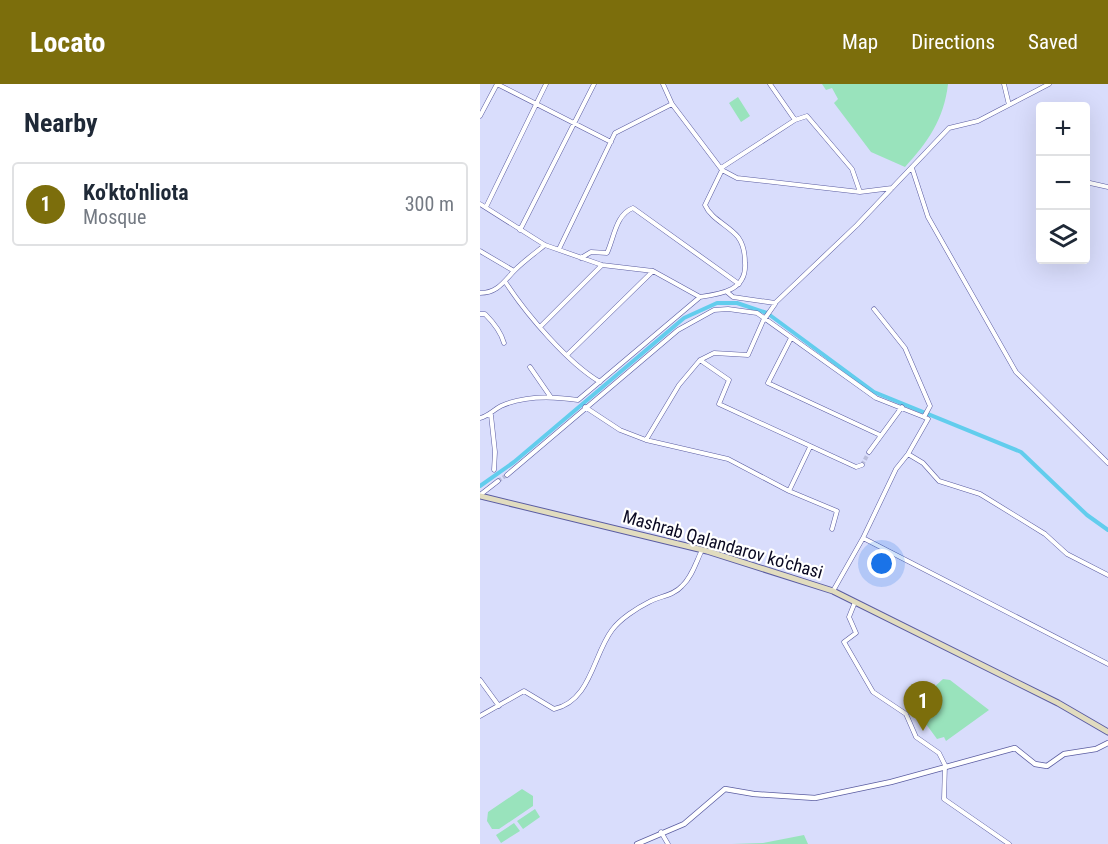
<!DOCTYPE html>
<meta charset="utf-8">
<style>
:root{--surface:#fff;--page:#f2f2f3;--text:#1f2937;--muted:#747a83;--line:#e0e1e3;--accent:#7c6e0c}
body{margin:0;font-family:"Roboto Condensed",sans-serif;background:var(--page);color:var(--text)}
.controls{position:absolute;right:18px;top:18px;display:grid;overflow:hidden;border-radius:6px;box-shadow:0 6px 24px #0002}
.controls button{width:54px;height:54px;display:grid;place-items:center;padding:0;border:0;border-bottom:2px solid var(--line);background:var(--surface);color:var(--text);font:30px sans-serif}
.you{position:absolute;left:402px;top:480px;width:21px;height:21px;margin:-15px;border:4px solid #fff;border-radius:50%;background:#1a73e8;box-shadow:0 0 0 9px #1a73e833}
.badge{display:grid;place-items:center;width:39px;height:39px;border-radius:50%;background:var(--accent);color:#fff;font-size:20px;font-weight:700}
.pin{position:absolute;translate:-50% -50px;filter:drop-shadow(0 2px 3px #0008)}
.pin::after{content:'';position:absolute;top:32px;width:21px;height:18px;background:inherit;clip-path:polygon(0 0,100% 0,50% 100%)}
.list{margin:0;padding:0;list-style:none}
h2{display:flex;justify-content:space-between;align-items:center;height:78px;margin:0;padding:0 24px;font-size:26px}
h2 small{font-size:20px;font-weight:400;color:var(--muted)}
.list li{display:grid;grid-template-columns:39px 1fr auto;gap:18px;align-items:center;box-sizing:border-box;height:84px;margin:0 12px 12px;padding:0 12px;border:2px solid var(--line);border-radius:6px}
.list b{display:block;font-size:22px;white-space:nowrap}
.list p{margin:0;font-size:20px;white-space:nowrap;color:var(--muted)}
.list em{font-size:20px;font-style:normal;color:var(--muted)}
.icon{flex:none;width:33px;height:33px;fill:none;stroke:currentColor;stroke-width:2;stroke-linecap:round;stroke-linejoin:round}
.map{position:relative;flex:none;width:628px;height:760px;overflow:hidden}
header{display:flex;align-items:center;gap:36px;box-sizing:border-box;height:84px;padding:0 30px;background:var(--accent);color:#fff}
header strong{font-size:28px}
nav{display:flex;gap:33px;margin-inline-start:auto;font-size:21px}
main{display:flex}
aside{flex:1;background:var(--surface)}
.map>svg:first-child{display:block}
</style>
<header>
<strong>Locato</strong>
<nav><a>Map</a><a>Directions</a><a>Saved</a></nav>
</header>
<main>
<aside>
<h2>Nearby<small></small></h2>
<ul class="list">
<li><span class="badge">1</span><div><b>Ko'kto'nliota</b><p>Mosque</p></div><em>300 m</em></li>
</ul>
</aside>
<div class="map">
<svg width="628" height="760" viewBox="0 0 628 760">
<rect width="100%" height="100%" fill="#d9ddfc"/>
<path fill="#99e3bc" d="M 342,0 L 468,0 C 464,35 448,58 425,83 L 391,68 L 354,19 L 358,15 L 352,4 L 346,6 Z
M 258,13 L 270,32 L 261,38 L 249,19 Z
M 463,595 L 470,596 L 509,626 L 466,657 L 464,653 L 457,655 L 446,640 L 445,635 L 439,630 L 435,632 L 430,625 Z
M 42,705 L 53,712 L 53,722 L 19,745 L 12,745 L 7,737 L 8,728 Z
M 55,725 L 60,733 L 43,745 L 37,737 Z
M 34,739 L 40,747 L 21,759 L 16,751 Z
M 324,751 L 328,760 L 252,760 L 283,759 Z"/>
<g fill="none" stroke-linecap="round" stroke-linejoin="round">
<path stroke="#62cded" stroke-width="4" d="M 0,402 L 34,378 L 204,234 L 237,219 L 257,219 L 287,229 L 394,308 L 541,368 L 607,431 L 628,446"/>
<path stroke="#babddb" stroke-width="4" stroke-dasharray="4 2" stroke-linecap="butt" d="M 382,381 L 389,368
M 18,397 L 27,391"/>
<g stroke="#5b5da1" stroke-width="5">
<path id="minor" d="M 17,0 L 131,58
M 183,0 L 192,20 L 242,86 L 257,94 L 380,108 L 412,104
M 524,0 L 529,21
M 0,32 L 17,0
M 315,36 L 327,32 L 372,85 L 380,108
M 241,84 L 315,36 L 290,0
M 432,84 L 448,133 L 536,288 L 628,379
M 610,99 L 628,103
M 0,120 L 65,161 L 122,181 L 173,187 L 220,213
M 6,123 L 66,0
M 40,146 L 114,0
M 79,165 L 135,49 L 192,20
M 0,167 L 34,187
M 101,174 L 111,168 L 127,169 C 134,154 136,130 153,124 L 259,200
M 26,199 C 47,231 88,279 120,298
M 247,208 L 253,213 L 295,219 L 377,141 L 469,44 L 498,37 L 569,0
M 0,209 C 18,209 24,197 35,186 C 44,177 55,169 65,161
M 220,213 C 242,210 267,206 265,179 C 265,169 264,161 258,153 C 248,141 231,135 225,121 L 242,86
M 295,220 L 283,237 L 268,271 L 234,269 L 220,276 L 249,296 L 239,320 L 376,383 L 382,381
M 0,230 L 5,230 C 13,238 21,248 24,259
M 60,243 L 122,181
M 311,254 L 288,299 L 400,351
M 88,270 L 173,187
M 50,283 L 70,312
M 105,323 L 140,346 L 166,356 L 248,375 L 309,407 L 357,427 L 352,445
M 11,331 L 15,368 L 14,386
M 0,334 C 9,332 13,326 21,322 C 45,311 72,312 98,316 L 220,213
M 166,356 L 199,301 L 220,276
M 389,368 L 422,323
M 428,370 L 443,379 L 459,397 L 500,410 L 565,450 L 587,470 L 628,491
M 27,391 L 198,246 L 234,226 L 248,225 L 277,229 L 396,314 L 444,333 L 450,322 L 425,264 L 394,225
M 309,407 L 330,363
M 0,411 L 18,397
M 383,454 L 628,580
M 353,507 L 383,454 L 416,385 L 428,370 L 448,335 L 444,333
M 375,518 L 369,533 L 376,549 L 364,558 L 393,608 L 426,630 L 436,653 L 459,669 L 465,681 L 464,715 L 529,760
M 0,596 L 19,622
M 0,632 L 44,607 L 74,625 C 111,617 113,571 132,546 C 140,535 157,524 169,518 C 180,512 193,512 202,502 C 212,493 216,478 222,466
M 181,748 L 188,760"/>
</g>
<g stroke="#5b5da1" stroke-width="6">
<path id="tertiary" d="M 157,760 L 204,740 L 245,705 L 274,710 L 335,714 L 411,698 L 535,664 L 555,680 L 567,682 L 584,670 L 616,665 L 628,659"/>
</g>
<g stroke="#5b5da1" stroke-width="7">
<path id="secondary" d="M 0,412 L 227,467 L 353,507 L 578,619 L 628,648"/>
</g>
<use href="#minor" stroke="#fff" stroke-width="4"/>
<use href="#tertiary" stroke="#fff" stroke-width="4.5"/>
<use href="#secondary" stroke="#e1dcbf" stroke-width="5"/>
</g>
<g text-anchor="middle" dominant-baseline="central" stroke-width="4.5" stroke-linejoin="round" paint-order="stroke">
<g font-size="18" fill="#090821" stroke="#fff">
<text transform="translate(243 460) rotate(16)">Mashrab Qalandarov ko'chasi</text>
</g>
</g>
</svg>
<div class="controls">
<button>+</button>
<button>−</button>
<button><svg class="icon" aria-label="layers" viewBox="0 0 24 24"><path d="M12 4l9 5-9 5-9-5zM3 14l9 5 9-5"/></svg></button>
</div>
<div class="you"></div>
<div class="pin badge" style="left:443px;top:647px">1</div>
</div>
</main>
